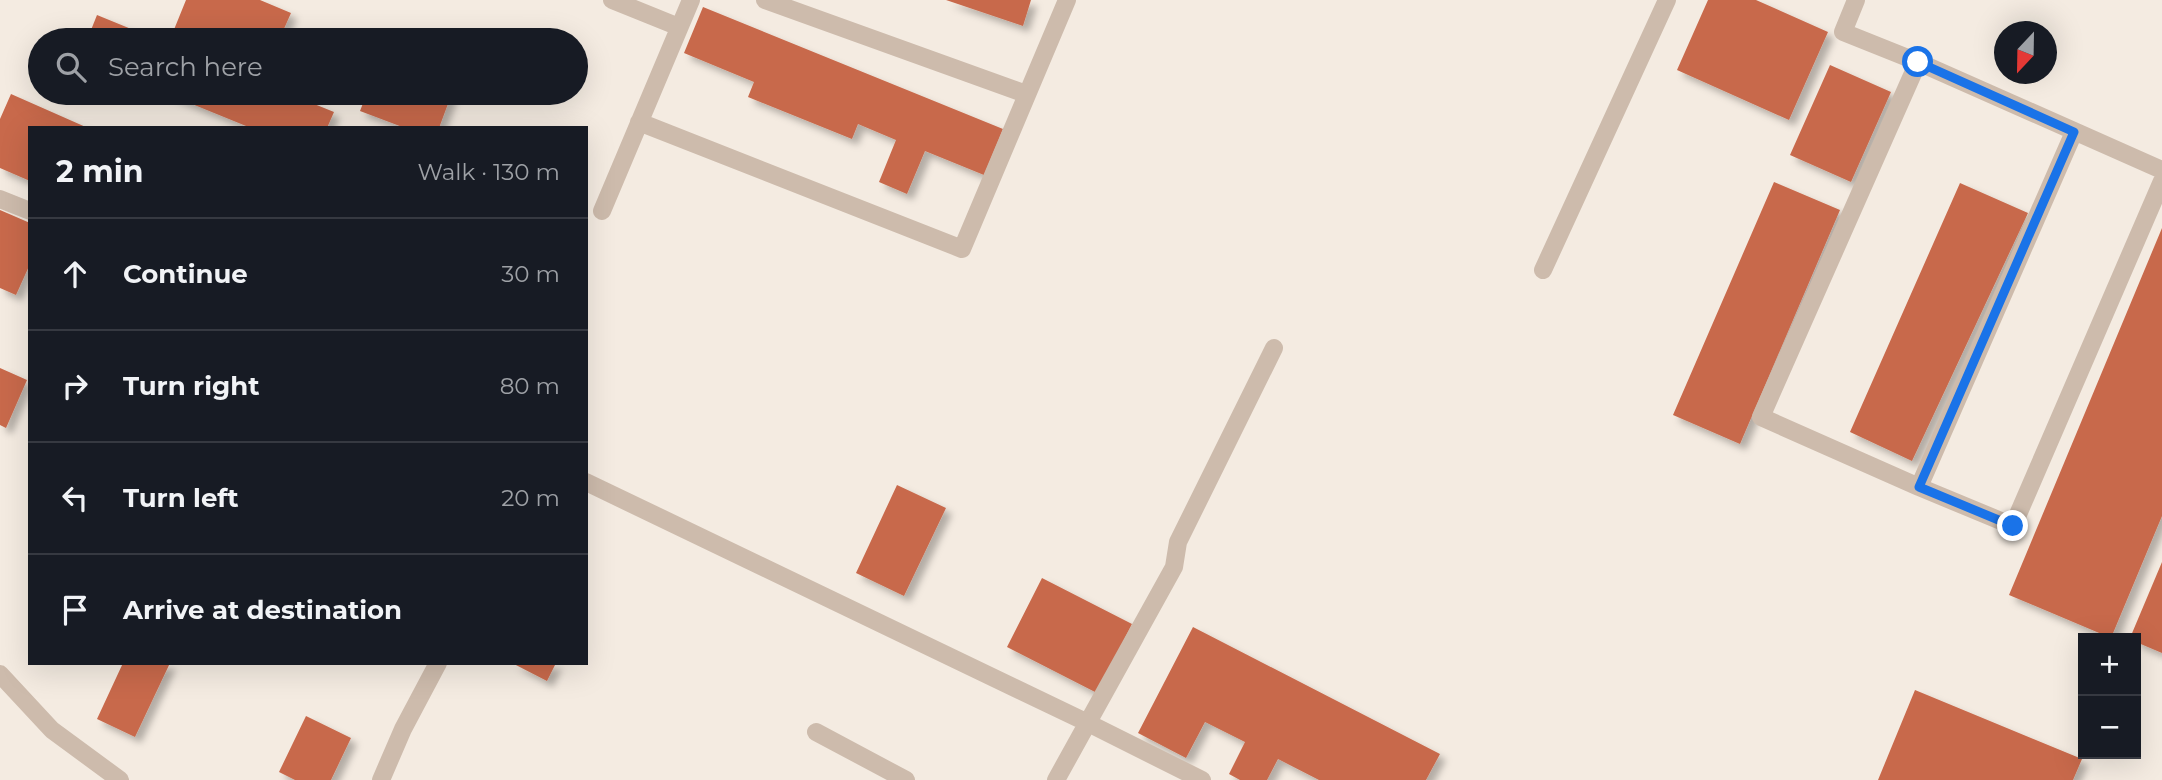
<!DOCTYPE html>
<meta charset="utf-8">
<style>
:root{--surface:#171b24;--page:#20242c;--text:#f1f3f6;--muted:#9ea1a6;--line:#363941}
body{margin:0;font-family:Montserrat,sans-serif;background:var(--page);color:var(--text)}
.controls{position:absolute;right:21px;bottom:21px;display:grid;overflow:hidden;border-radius:0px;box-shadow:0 7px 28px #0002}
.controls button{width:63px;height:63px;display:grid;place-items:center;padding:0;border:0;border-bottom:2px solid var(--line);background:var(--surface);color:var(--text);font:35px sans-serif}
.compass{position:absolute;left:1994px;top:21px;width:63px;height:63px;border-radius:50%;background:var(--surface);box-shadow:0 7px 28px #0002;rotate:202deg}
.stop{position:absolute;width:21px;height:21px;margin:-16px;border:5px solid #1a73e8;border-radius:50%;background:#fff}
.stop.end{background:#1a73e8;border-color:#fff;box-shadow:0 2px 7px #0008}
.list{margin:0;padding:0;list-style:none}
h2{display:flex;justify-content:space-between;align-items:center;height:91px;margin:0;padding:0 28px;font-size:30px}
h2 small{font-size:23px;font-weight:400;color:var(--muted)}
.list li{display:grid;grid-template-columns:46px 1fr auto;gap:21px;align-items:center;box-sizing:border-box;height:112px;padding:0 28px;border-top:2px solid var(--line)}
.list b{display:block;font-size:26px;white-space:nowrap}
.list em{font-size:23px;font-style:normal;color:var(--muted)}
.icon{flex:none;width:38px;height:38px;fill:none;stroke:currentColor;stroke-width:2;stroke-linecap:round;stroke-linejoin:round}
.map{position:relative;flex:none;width:2162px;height:780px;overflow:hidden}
.search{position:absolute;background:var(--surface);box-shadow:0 7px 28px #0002;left:28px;top:28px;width:560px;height:77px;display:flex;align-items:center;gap:18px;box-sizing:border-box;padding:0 24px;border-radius:38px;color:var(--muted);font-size:26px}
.panel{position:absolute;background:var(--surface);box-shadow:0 7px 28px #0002;left:28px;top:126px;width:560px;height:539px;border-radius:0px}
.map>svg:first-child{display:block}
</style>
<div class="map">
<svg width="2162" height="780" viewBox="0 0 2162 780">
<defs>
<filter id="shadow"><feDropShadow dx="6" dy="6" stdDeviation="3.5" flood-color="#0004"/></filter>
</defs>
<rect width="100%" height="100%" fill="#f4ebe1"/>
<path fill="#c8694b" filter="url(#shadow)" d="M 186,0 L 260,0 L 291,13 L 279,40 L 180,40 L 171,37 Z
M 946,0 L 1031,0 L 1023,26 Z
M 1708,0 L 1756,0 L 1828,32 L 1789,120 L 1677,70 Z
M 703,7 L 1003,129 L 984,175 L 925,151 L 907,194 L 879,182 L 896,140 L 858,124 L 852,139 L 748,97 L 754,82 L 684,53 Z
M 97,15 L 158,40 L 87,40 Z
M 1830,65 L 1891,92 L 1851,182 L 1790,155 Z
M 165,93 L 287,93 L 334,112 L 327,128 L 251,128 Z
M 367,93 L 452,93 L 439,128 L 405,128 L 360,111 Z
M 11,94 L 88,128 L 30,128 L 30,181 L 0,168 L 0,119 Z
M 1774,182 L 1840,210 L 1740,444 L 1673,415 Z
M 1960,183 L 2028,213 L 1912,461 L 1850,432 Z
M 0,210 L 30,223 L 30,264 L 16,295 L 0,288 Z
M 2162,228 L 2162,516 L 2111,638 L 2009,595 Z
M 0,368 L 27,380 L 6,428 L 0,425 Z
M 897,485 L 946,508 L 904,596 L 856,573 Z
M 2162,562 L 2162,653 L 2136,642 L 2136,638 L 2130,638 Z
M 1042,578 L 1132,624 L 1097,693 L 1007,647 Z
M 1193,627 L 1440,754 L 1426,780 L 1319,780 L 1278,759 L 1267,780 L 1240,780 L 1229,774 L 1245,742 L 1205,722 L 1186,758 L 1138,733 Z
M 123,663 L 170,663 L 135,737 L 97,719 Z
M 512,663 L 556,663 L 547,681 Z
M 1915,690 L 2082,759 L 2073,780 L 1878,780 Z
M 306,716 L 351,738 L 331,780 L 295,780 L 279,772 Z"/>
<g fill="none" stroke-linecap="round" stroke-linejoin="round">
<path stroke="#cdbbac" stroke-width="18" d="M 612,0 L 679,27
M 765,0 L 1026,94
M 1856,0 L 1843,32 L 1918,62 L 2162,170
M 1918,62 L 1761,417 L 1919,487 L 2074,132
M 639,122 L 962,249 L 1067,0
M 0,199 L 30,211
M 602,211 L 691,0
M 1543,270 L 1667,0
M 586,482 L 1088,723 L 1202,780
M 1919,487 L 2013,526 L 2162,181
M 0,674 L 52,730 L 120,780
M 816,732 L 906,780
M 381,780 L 403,729 L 438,663
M 1056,780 L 1174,567 L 1178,542 L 1274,348"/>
</g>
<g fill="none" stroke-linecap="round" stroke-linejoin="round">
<path stroke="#1a73e8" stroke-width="9" d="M 1918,62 L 2074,132 L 1919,487 L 2013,526"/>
</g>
</svg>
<div class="controls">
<button>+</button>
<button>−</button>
</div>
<svg class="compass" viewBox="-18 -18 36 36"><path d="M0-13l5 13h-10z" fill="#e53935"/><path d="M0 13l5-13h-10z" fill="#9ea1a6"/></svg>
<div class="stop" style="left:1918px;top:62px"></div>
<div class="stop end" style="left:2013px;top:526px"></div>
<div class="search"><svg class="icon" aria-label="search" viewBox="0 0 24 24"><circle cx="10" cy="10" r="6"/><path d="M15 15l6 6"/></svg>Search here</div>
<section class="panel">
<h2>2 min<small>Walk · 130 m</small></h2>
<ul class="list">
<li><svg class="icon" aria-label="ahead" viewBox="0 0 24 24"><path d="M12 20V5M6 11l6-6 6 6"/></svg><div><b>Continue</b></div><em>30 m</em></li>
<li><svg class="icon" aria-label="right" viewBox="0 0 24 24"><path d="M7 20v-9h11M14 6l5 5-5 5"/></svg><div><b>Turn right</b></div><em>80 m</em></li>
<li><svg class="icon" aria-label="left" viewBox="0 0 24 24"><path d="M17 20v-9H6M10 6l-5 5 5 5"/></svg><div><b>Turn left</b></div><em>20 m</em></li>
<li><svg class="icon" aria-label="arrive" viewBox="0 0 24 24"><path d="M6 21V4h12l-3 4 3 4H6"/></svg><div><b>Arrive at destination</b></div></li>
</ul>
</section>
</div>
